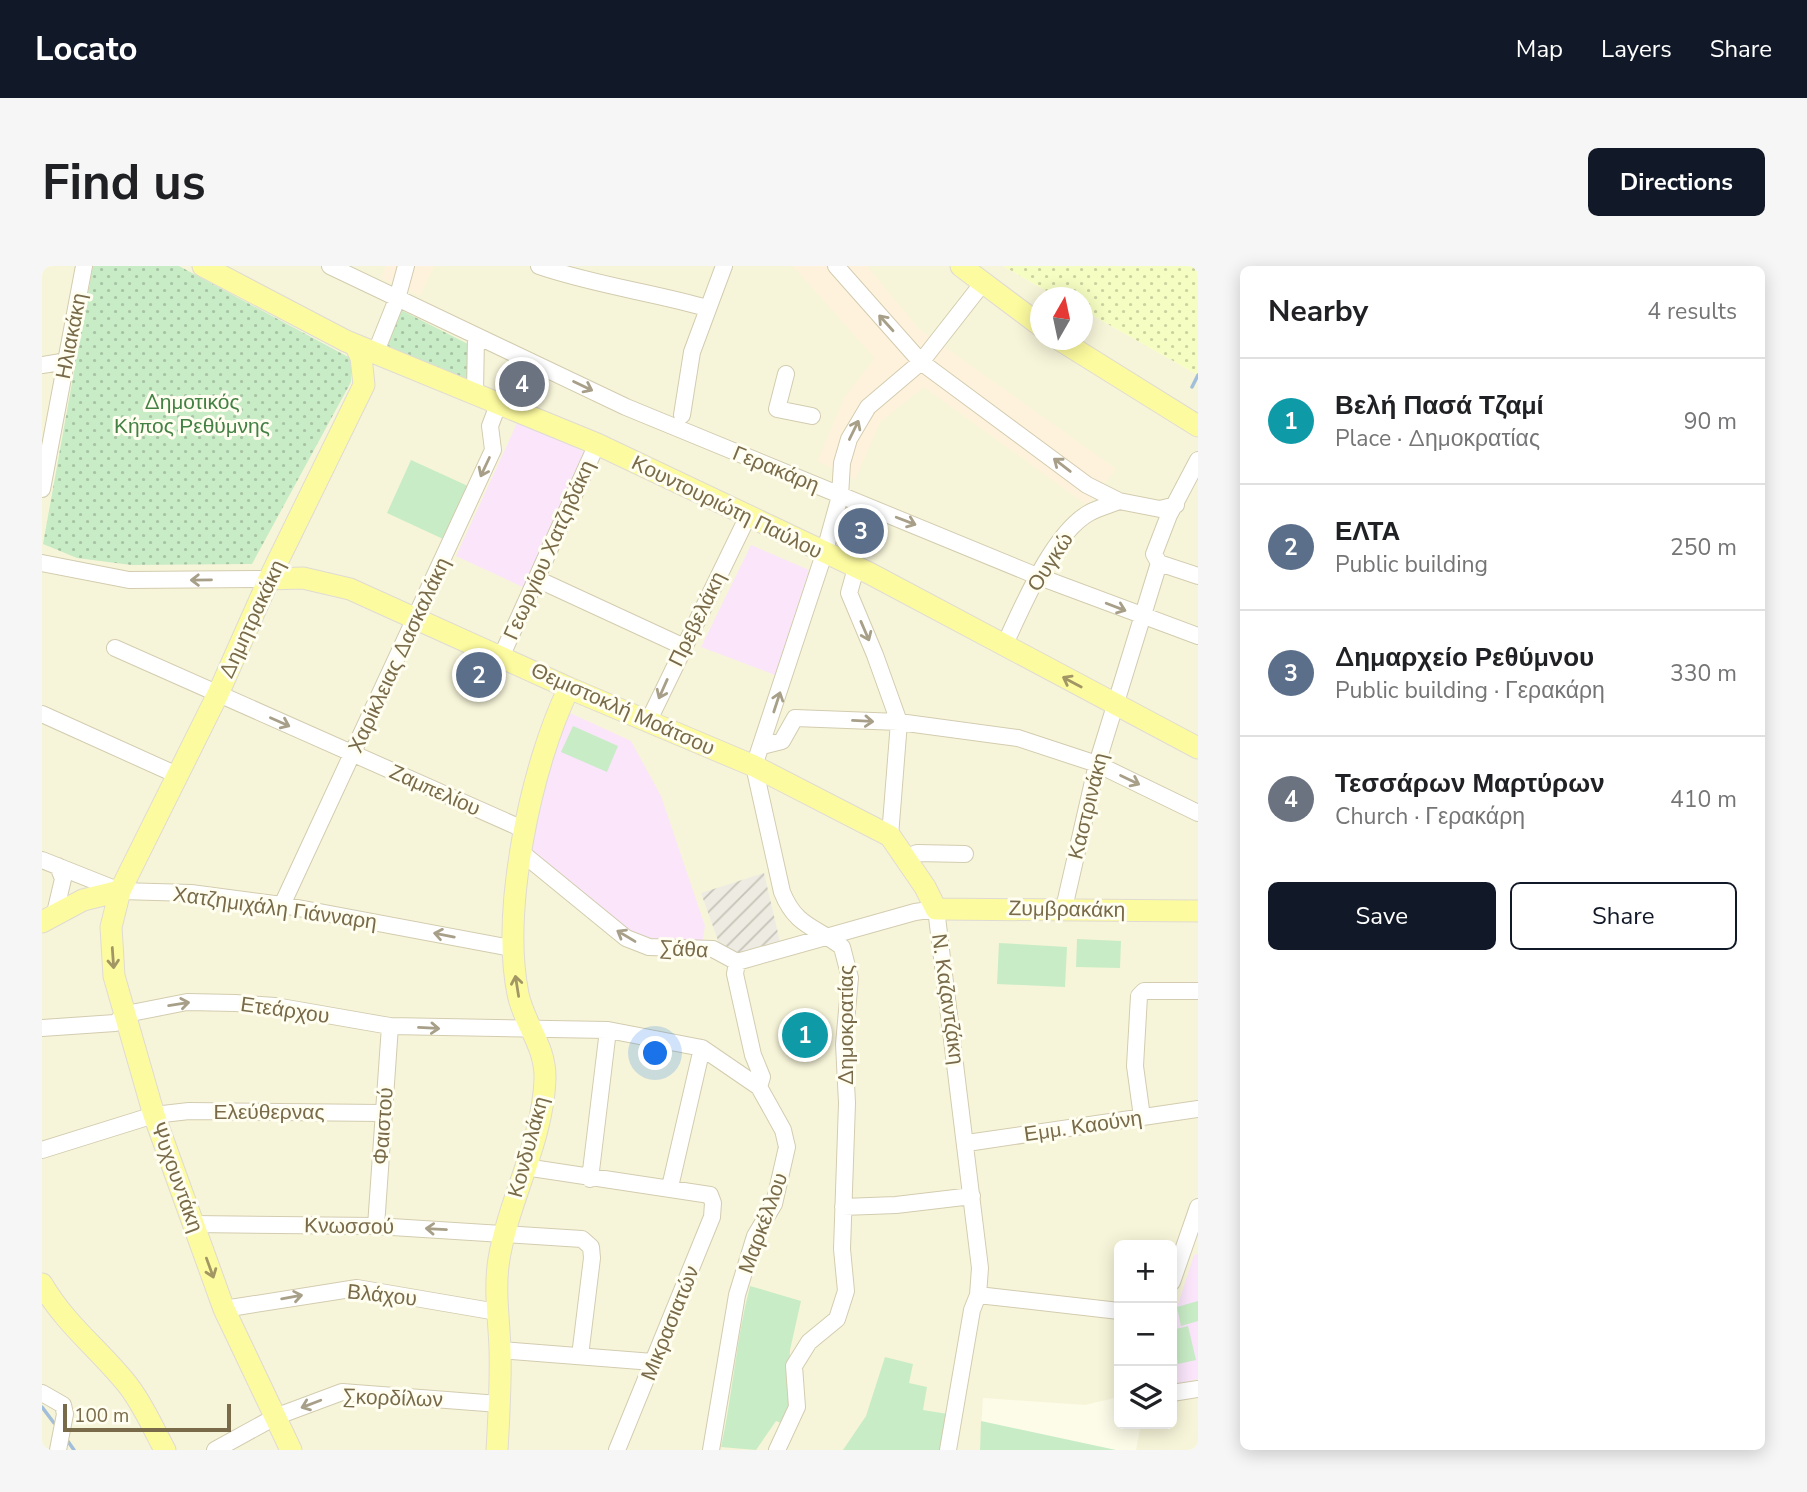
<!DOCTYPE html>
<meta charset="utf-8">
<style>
:root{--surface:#fff;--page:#f6f6f6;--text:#202124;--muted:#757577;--line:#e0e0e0;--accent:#111827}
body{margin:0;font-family:"Nunito Sans",sans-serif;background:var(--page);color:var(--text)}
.controls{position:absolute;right:21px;bottom:21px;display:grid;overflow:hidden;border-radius:10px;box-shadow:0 4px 18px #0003}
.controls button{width:63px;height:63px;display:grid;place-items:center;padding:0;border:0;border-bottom:2px solid var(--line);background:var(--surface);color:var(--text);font:35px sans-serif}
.compass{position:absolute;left:988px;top:21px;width:63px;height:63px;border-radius:50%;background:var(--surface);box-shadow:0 4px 18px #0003;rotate:9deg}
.scale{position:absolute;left:21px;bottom:18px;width:168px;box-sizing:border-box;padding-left:7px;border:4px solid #796b4a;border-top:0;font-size:19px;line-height:24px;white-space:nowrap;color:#796b4a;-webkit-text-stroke:5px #fffef0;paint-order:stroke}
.you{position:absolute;left:614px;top:788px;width:24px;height:24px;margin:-18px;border:5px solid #fff;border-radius:50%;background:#1a73e8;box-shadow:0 0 0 10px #1a73e833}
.badge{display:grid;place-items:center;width:46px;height:46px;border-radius:50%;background:var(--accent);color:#fff;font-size:23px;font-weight:700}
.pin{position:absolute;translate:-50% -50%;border:4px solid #fff;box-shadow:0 2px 7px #0006}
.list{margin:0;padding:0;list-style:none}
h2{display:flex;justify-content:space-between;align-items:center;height:91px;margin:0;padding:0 28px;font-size:30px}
h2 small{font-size:23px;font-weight:400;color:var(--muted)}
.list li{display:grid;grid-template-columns:46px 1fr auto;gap:21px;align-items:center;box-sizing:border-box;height:126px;padding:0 28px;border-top:2px solid var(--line)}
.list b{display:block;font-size:26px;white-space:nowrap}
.list p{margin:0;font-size:23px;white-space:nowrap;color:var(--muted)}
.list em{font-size:23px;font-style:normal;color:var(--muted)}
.actions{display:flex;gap:14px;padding:21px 28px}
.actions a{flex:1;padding:16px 0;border:2px solid var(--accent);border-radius:10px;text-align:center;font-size:24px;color:var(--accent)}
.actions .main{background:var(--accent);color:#fff}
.icon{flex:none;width:38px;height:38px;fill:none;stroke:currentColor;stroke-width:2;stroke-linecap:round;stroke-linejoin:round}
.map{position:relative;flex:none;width:1156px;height:1184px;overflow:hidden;border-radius:10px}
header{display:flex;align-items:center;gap:42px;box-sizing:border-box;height:98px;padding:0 35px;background:var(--accent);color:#fff}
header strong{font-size:33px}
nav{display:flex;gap:38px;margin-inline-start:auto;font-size:24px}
.intro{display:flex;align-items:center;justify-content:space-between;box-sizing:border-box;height:168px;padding:0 42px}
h1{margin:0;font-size:49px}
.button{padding:18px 32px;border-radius:10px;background:var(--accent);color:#fff;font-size:24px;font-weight:700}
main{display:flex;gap:42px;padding:0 42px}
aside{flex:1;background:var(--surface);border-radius:10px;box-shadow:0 4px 18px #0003}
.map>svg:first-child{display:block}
</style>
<header>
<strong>Locato</strong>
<nav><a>Map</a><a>Layers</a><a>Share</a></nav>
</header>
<div class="intro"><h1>Find us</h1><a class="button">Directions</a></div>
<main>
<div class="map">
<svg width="1156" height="1184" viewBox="0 0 1156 1184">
<defs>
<pattern id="industrial-furrows" width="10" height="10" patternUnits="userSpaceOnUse" patternTransform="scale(1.75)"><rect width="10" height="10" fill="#eeece2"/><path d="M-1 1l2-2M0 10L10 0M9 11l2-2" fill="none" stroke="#c6c3b9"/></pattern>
<pattern id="sand-dots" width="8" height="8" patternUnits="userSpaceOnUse" patternTransform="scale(1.75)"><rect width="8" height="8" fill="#f6fdc2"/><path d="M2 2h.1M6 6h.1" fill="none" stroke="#ccd1a0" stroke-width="1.8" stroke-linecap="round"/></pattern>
<pattern id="park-dots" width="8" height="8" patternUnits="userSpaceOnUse" patternTransform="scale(1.75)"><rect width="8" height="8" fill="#c8ecc6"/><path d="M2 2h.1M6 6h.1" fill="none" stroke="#a7c3a3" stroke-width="1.8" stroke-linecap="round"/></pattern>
</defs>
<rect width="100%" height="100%" fill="#fdfce9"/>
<path fill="#f7f5d9" d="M 0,0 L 961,0 L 1015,31 L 999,32 L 999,74 L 1041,74 L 1041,44 L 1156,109 L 1156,1184 L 1094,1184 L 1099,1158 L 1130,1158 L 1130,979 L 1077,979 L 1077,1131 L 1043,1139 L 941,1132 L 938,1184 L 0,1184 Z"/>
<path fill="#fef2dc" d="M 344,0 L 392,0 L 378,30 L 339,12 Z
M 751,0 L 825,0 L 876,62 L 1074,203 L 1045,239 L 882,121 L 838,156 L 813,214 L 776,195 L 802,132 L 833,92 Z"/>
<path fill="url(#industrial-furrows)" d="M 722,607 L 739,680 L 696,694 L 679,683 L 659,627 Z"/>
<path fill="#fae5fa" d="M 476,155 L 547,188 L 485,323 L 414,290 Z
M 709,279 L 767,304 L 733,409 L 659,381 Z
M 528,447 L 589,475 L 619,530 L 663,660 L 660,679 L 608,680 L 588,671 L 489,587 L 501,510 Z
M 1156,988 L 1156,1113 L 1130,1119 L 1130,1057 L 1152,989 Z"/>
<path fill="#c8ecc6" d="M 369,194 L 426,220 L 401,273 L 345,247 Z
M 531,460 L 576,480 L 565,506 L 519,486 Z
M 1035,673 L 1079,675 L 1078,702 L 1034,701 Z
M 957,677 L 1025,681 L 1023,721 L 955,718 Z
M 708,1020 L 759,1035 L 748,1084 L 746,1160 L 734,1155 L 714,1184 L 679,1181 C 691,1127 694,1073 708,1020 Z
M 1156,1035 L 1156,1055 L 1139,1060 L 1135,1041 Z
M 1146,1060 L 1154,1094 L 1136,1098 L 1130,1064 Z
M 843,1091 L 871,1098 L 867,1117 L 885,1121 L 881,1144 L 906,1148 L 901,1184 L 801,1184 L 824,1150 Z
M 939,1155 L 1074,1184 L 938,1184 Z"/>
<path fill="url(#sand-dots)" d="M 961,0 L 1156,0 L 1156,109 L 1041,44 L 1041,32 L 1015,31 Z"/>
<path fill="url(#park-dots)" d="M 51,0 L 137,0 L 310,93 L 309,116 L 210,298 L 89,299 L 35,292 L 1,278 Z
M 359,44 L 426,78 L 425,117 L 340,88 Z"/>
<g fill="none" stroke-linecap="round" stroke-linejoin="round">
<path stroke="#a1bedb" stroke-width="3.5" d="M 1150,121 L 1156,109
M 0,1141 L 12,1157
M 25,1174 L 32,1184"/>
<g stroke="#d3ccb0" stroke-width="18">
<path id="minor" d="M 288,0 L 584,141 L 995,310 L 1156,370
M 497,0 C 552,19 609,26 665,42
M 794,0 L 879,96 L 1045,219 L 1077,235 L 1118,243 L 1134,239
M 333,88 L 355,33 L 364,0
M 0,99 L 25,95
M 744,108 L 735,143 L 770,150
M 433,126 L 434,70
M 640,149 L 650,86 L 682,0
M 1156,194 L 1127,249 L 1112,288 L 1117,297 L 1156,310
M 0,223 L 42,0
M 0,297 L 87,314 L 227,313
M 814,302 L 807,327 L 833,389 L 857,456 L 848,570
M 495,313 L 640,380
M 962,380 C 980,342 1010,268 1047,247 C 1056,242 1068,239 1077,235
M 73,382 L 483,564
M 460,389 L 555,178
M 0,448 L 135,509
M 606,456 L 705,252
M 720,480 L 740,475 L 753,452 L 857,456 L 976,472 L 1055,498 L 1156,547
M 480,587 L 584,672 L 607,681 L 671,683 L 695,696 L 873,646 L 894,643 L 938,1002 L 936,1029 L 930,1044 L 906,1184
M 863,592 L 875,587 L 923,588
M 0,594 L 78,625 L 149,627 L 240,639 L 469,682
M 240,639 L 451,184 L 448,160 L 457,136
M 1022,642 L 1055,498 L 1117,297
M 13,647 L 21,613 L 16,600
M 695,696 L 693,708 L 711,789 L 720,811 L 717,821
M 0,762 L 73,757 L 84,748 L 145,736 L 193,737 L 233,740 L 348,760 L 566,764 L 660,782 L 717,821 L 741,864 L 745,881 L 732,938 L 713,970 L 695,1029 L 669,1184
M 1100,851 L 1093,800 L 1097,730 L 1102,725 L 1156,725
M 925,877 L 1156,843
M 0,884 L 112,849 L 147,845 L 341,847
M 483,901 L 668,929 L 671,937 L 670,951 L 575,1184
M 548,913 L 566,764
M 628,921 L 660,782
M 801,941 L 854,939 L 930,930
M 151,958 L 334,960 L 540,973 L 549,981 L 550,992 L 538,1090
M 334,960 L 348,760
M 1130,1016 L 1156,941
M 936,1029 L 1077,1045
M 182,1043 L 315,1022 L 455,1046
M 458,1084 L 611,1096
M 0,1127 L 21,1139 L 23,1148 L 16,1184
M 1130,1127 L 1156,1123
M 173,1184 L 233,1151 L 300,1126 L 457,1138
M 735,1184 L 755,1141 L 752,1100 L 767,1076 L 795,1053 L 804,1025 L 800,983 L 805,837 L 802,778 L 808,712 L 800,681 C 773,660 754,661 740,626 L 712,500 L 782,288 L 798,230 L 800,197 L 807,173 L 826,141 L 879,96 L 940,18"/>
</g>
<g stroke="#dfdbd4" stroke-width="23">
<path id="major" d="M 161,0 L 304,75 L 555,178 L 827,307 L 1156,482
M 919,0 L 999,60
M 1018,74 L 1156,160
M 227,313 L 261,312 L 308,323 L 527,422 L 712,500 L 848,570 L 883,621 L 894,643 L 1156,645
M 0,656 L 41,634 L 78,625
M 0,1018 C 24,1059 56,1082 85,1118 C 101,1138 111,1162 123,1184
M 249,1184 L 182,1043 L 112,849 L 72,710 L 69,661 L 78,625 L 176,428 L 227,313 L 322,119 L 319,91 L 313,79
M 455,1184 C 457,1150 459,1117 458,1083 C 457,1053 452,1023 457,993 C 467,932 501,875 503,813 C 504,780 482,758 476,728 C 459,644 489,499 527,422"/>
</g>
<use href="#minor" stroke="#fff" stroke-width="16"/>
<use href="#major" stroke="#fdfb9f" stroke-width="21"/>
</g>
<defs><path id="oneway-shaft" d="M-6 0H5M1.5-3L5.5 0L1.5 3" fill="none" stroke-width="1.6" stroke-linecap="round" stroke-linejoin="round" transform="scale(1.75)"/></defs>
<g stroke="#a89f89">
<use href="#oneway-shaft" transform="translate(844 57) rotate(-132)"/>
<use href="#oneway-shaft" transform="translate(541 120) rotate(26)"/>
<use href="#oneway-shaft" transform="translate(812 164) rotate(-64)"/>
<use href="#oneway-shaft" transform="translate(1020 199) rotate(-142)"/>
<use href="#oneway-shaft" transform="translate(443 201) rotate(115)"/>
<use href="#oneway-shaft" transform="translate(864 255) rotate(21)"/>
<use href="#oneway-shaft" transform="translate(159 314) rotate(179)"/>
<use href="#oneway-shaft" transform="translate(1074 341) rotate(21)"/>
<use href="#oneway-shaft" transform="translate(823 365) rotate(67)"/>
<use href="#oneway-shaft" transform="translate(621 423) rotate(114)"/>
<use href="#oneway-shaft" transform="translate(735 436) rotate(-72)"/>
<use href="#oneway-shaft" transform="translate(821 455) rotate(3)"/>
<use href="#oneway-shaft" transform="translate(238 456) rotate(24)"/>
<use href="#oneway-shaft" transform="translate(1088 514) rotate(26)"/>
<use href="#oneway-shaft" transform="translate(402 669) rotate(-169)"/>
<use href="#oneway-shaft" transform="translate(584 670) rotate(-149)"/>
<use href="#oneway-shaft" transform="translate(137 738) rotate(-9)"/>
<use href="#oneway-shaft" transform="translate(387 762) rotate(3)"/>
<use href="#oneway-shaft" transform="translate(394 963) rotate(-177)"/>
<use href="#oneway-shaft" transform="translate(250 1031) rotate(-10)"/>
<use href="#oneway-shaft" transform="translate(269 1138) rotate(159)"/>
</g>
<g stroke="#a19664">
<use href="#oneway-shaft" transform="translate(1030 416) rotate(-152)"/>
<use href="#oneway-shaft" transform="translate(71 692) rotate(86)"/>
<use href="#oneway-shaft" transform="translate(475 720) rotate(-99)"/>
<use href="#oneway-shaft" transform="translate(168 1002) rotate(70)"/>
</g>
<g text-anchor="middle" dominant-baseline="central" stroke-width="6" stroke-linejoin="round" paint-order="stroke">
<g font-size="21" fill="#796b4a" stroke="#fffef0">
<text transform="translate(29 70) rotate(-79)">Ηλιακάκη</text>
<text transform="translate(734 203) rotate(22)">Γερακάρη</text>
<text transform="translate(685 241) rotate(26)">Κουντουριώτη Παύλου</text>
<text transform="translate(507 284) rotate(-66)">Γεωργίου Χατζηδάκη</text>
<text transform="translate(1008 296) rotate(-57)">Ουγκώ</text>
<text transform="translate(210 353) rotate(-65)">Δημητρακάκη</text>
<text transform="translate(655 353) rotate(-64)">Πρεβελάκη</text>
<text transform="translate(357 389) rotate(-65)">Χαρίκλειας Δασκαλάκη</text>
<text transform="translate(581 443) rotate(24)">Θεμιστοκλή Μοάτσου</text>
<text transform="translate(393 524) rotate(24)">Ζαμπελίου</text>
<text transform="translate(1046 540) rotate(-76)">Καστρινάκη</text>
<text transform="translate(233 642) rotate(8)">Χατζημιχάλη Γιάνναρη</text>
<text transform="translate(1025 643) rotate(1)">Ζυμβρακάκη</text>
<text transform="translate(642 683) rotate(3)">Σάθα</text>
<text transform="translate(906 733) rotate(82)">Ν. Καζαντζάκη</text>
<text transform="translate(243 744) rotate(8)">Ετεάρχου</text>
<text transform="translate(804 759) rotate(-90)">Δημοκρατίας</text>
<text x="227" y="846">Ελεύθερνας</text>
<text transform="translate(341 860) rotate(-86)">Φαιστού</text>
<text transform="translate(1041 860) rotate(-8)">Εμμ. Καούνη</text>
<text transform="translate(486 881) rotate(-75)">Κονδυλάκη</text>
<text transform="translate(135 911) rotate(70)">Ψυχουντάκη</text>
<text transform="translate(721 957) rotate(-70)">Μαρκέλλου</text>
<text transform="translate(307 960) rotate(1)">Κνωσσού</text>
<text transform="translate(340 1029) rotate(6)">Βλάχου</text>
<text transform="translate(628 1057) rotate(-68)">Μικρασιατών</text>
<text transform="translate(351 1132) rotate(2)">Σκορδίλων</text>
</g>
<g font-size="21" fill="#428044" stroke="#fffef0">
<text x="150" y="136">Δημοτικός<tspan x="150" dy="24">Κήπος Ρεθύμνης</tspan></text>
</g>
</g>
</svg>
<div class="controls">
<button>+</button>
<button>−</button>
<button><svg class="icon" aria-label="layers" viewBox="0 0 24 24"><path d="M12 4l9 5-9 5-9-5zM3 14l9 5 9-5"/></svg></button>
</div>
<svg class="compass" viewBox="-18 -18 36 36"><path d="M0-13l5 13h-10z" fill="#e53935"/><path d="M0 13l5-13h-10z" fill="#757577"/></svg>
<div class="scale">100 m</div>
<div class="you"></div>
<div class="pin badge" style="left:763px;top:769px;background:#0f9aa8">1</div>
<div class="pin badge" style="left:437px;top:409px;background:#5c6f8a">2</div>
<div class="pin badge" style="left:819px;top:265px;background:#5c6f8a">3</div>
<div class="pin badge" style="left:480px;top:118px;background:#6b7280">4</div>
</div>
<aside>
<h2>Nearby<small>4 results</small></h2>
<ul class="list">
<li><span class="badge" style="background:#0f9aa8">1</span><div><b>Βελή Πασά Τζαμί</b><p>Place · Δημοκρατίας</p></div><em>90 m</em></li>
<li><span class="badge" style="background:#5c6f8a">2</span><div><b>ΕΛΤΑ</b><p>Public building</p></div><em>250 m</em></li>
<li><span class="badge" style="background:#5c6f8a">3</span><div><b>Δημαρχείο Ρεθύμνου</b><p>Public building · Γερακάρη</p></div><em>330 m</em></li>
<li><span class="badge" style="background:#6b7280">4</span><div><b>Τεσσάρων Μαρτύρων</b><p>Church · Γερακάρη</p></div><em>410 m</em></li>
</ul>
<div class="actions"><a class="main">Save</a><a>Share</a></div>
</aside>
</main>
